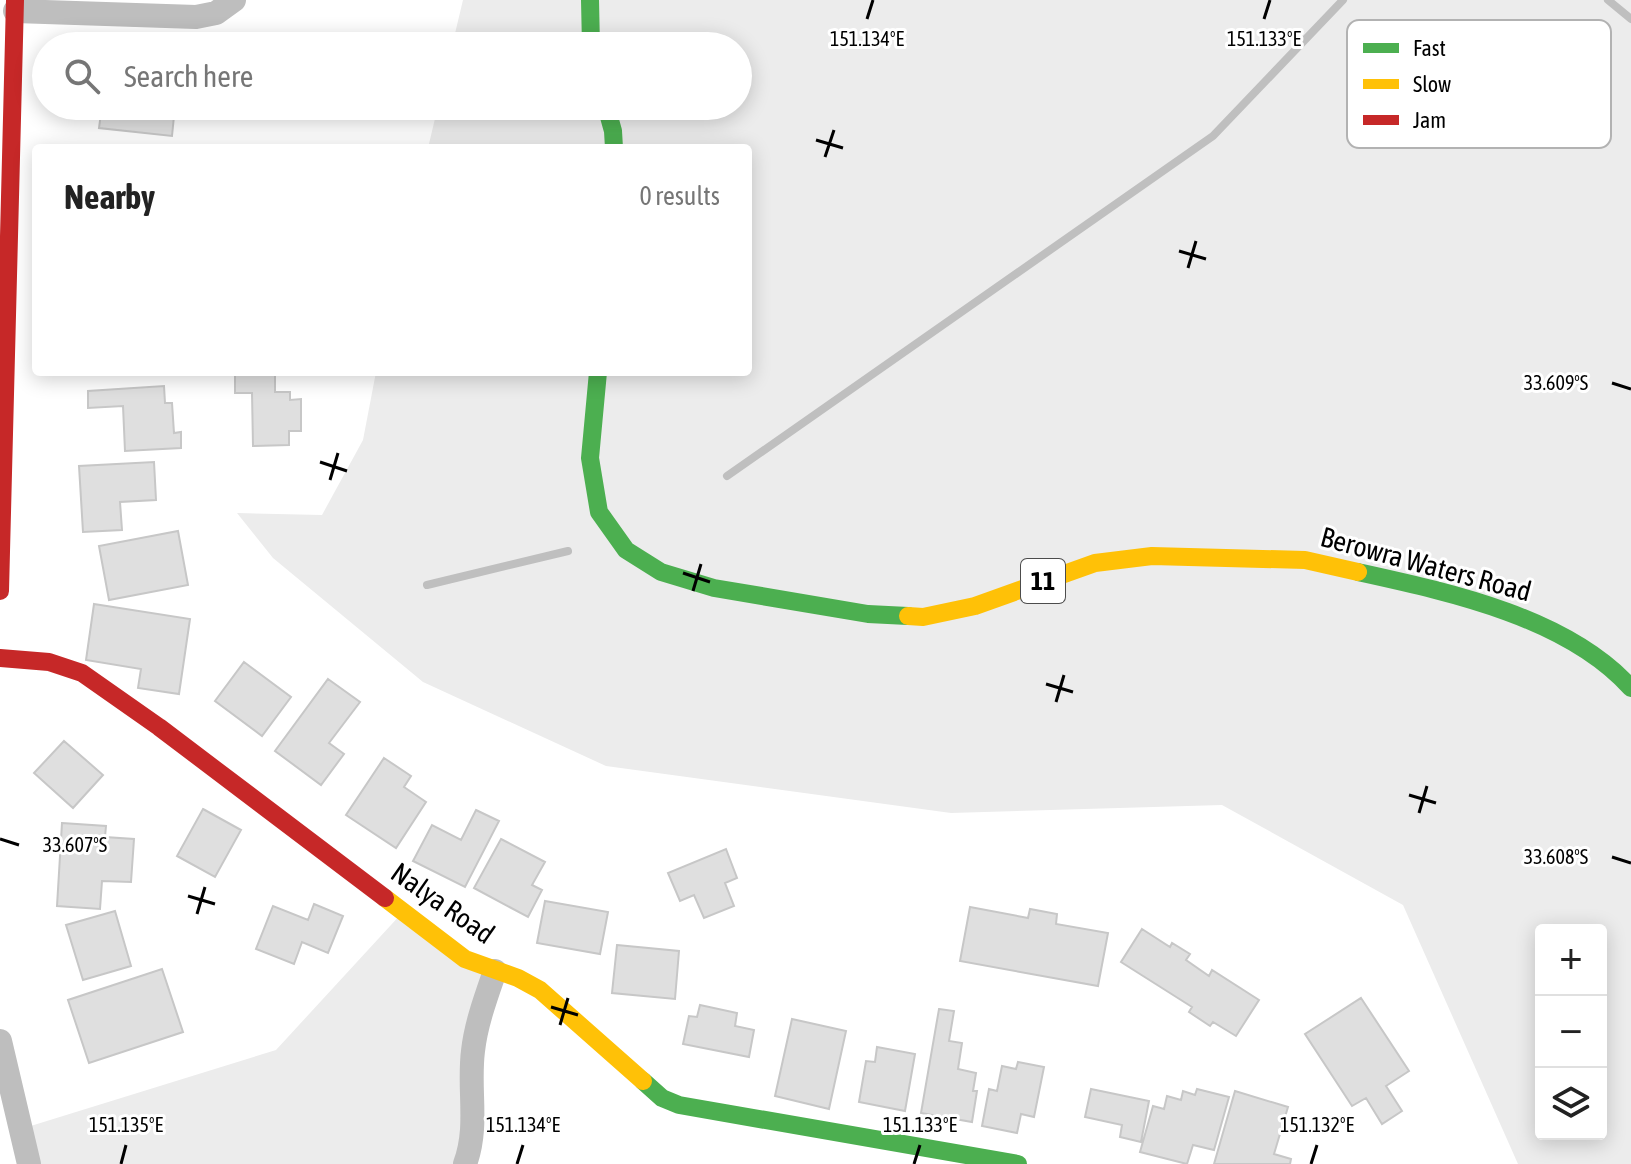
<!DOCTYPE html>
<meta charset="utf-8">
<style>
:root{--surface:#fff;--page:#f2f2f2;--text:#222;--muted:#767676;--line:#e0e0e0}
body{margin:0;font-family:"Asap Condensed",sans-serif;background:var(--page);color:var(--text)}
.controls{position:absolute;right:24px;bottom:24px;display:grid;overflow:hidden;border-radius:8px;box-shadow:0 4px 20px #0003}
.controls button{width:72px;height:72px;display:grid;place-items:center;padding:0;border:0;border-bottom:2px solid var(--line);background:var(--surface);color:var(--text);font:40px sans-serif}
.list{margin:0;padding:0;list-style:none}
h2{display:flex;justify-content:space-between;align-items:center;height:104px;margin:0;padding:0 32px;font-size:34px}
h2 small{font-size:26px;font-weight:400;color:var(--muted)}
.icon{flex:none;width:44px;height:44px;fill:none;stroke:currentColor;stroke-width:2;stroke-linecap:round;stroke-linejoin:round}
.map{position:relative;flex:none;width:1631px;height:1164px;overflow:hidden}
.search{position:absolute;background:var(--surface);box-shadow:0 4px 20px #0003;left:32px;top:32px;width:720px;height:88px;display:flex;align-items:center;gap:20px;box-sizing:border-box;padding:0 28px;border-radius:44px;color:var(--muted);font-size:30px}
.panel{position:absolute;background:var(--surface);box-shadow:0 4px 20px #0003;left:32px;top:144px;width:720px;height:232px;border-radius:8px}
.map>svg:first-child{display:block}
</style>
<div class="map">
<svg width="1631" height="1164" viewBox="0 0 1631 1164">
<rect width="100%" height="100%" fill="#fff"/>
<path fill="#ececec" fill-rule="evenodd" d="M 463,0 L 1631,0 L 1631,1164 L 1518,1164 L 1403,905 L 1222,805 L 951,813 L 606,766 L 423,682 L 273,558 L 237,513 L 322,515 L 363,440 L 376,372 L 748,372 L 748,148 L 428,148 L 438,106 L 738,106 L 738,46 L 452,46 ZM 1541,930 L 1601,930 L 1601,1134 L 1541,1134 Z
M 402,913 L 495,971 L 465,1164 L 29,1164 L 21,1129 L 276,1050 Z"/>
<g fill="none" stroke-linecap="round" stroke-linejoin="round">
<path stroke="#bfbfbf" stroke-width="8" d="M 1608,0 L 1631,19
M 727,476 L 1213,136 L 1343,0
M 427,585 L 568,551"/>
</g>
<path fill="#dfdfdf" stroke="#c7c7c7" stroke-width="2" d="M 102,106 L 175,106 L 172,136 L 99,128 Z
M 235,372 L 275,372 L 275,392 L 290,392 L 290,400 L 301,399 L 301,431 L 289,431 L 289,445 L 253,446 L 252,393 L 235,393 Z
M 164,386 L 165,403 L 172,403 L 174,433 L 181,432 L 181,448 L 125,451 L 123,406 L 88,408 L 88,391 Z
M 154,462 L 156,500 L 120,502 L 122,530 L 83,532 L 79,466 Z
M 178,531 L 188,585 L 109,600 L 99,546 Z
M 94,604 L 190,619 L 179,694 L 138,688 L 141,669 L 86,660 Z
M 244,662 L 291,697 L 262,736 L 215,701 Z
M 328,679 L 360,702 L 329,743 L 344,754 L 321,785 L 275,751 Z
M 64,741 L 103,775 L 73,808 L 34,773 Z
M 384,758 L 411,776 L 404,787 L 426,802 L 396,848 L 346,815 Z
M 203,809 L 241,830 L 215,877 L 177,856 Z
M 476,810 L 499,821 L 465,887 L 413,861 L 432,825 L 461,840 Z
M 62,823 L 106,826 L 105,837 L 134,839 L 131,882 L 102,881 L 100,909 L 57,906 Z
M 501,839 L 545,862 L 532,885 L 542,890 L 528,917 L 474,888 Z
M 726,849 L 737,878 L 725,883 L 734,906 L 704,918 L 694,895 L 680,901 L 668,873 Z
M 545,901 L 608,912 L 600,954 L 537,943 Z
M 314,904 L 343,916 L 328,953 L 302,942 L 294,964 L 256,949 L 273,906 L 308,920 Z
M 970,907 L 1028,918 L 1030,909 L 1057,914 L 1056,924 L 1108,933 L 1098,986 L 960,961 Z
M 115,911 L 131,966 L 83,980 L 66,925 Z
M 1142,929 L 1170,947 L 1172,943 L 1190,954 L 1186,960 L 1209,976 L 1212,970 L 1259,1000 L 1236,1036 L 1213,1022 L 1210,1026 L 1189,1012 L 1192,1007 L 1121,962 Z
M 617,945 L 679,951 L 675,999 L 612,993 Z
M 162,969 L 183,1032 L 89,1063 L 68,1000 Z
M 1361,998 L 1409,1071 L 1386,1086 L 1402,1111 L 1382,1124 L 1366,1098 L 1352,1106 L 1305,1034 Z
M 700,1005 L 737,1013 L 735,1026 L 754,1030 L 749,1057 L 683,1044 L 689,1016 L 697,1017 Z
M 939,1009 L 954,1011 L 949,1041 L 962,1043 L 958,1069 L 976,1073 L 973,1091 L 977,1091 L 972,1122 L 921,1113 Z
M 792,1019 L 846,1031 L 829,1109 L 775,1096 Z
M 877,1047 L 915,1054 L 905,1111 L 859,1102 L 866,1061 L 875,1062 Z
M 1018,1062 L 1044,1067 L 1034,1117 L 1021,1114 L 1017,1133 L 982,1126 L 989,1089 L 997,1091 L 1002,1066 L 1016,1069 Z
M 1091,1089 L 1149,1101 L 1141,1142 L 1120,1137 L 1122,1125 L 1085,1117 Z
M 1197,1089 L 1229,1097 L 1214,1150 L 1193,1145 L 1187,1164 L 1140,1152 L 1153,1106 L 1164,1109 L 1167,1096 L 1181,1100 L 1183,1091 L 1195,1095 Z
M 1235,1091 L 1288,1107 L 1274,1154 L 1291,1159 L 1290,1164 L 1214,1164 Z"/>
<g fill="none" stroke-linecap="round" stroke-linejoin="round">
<path stroke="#bebebe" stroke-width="24" d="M 15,11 L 196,17 L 216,13 L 234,0
M 0,1041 L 29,1164
M 465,1164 C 479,1126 468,1090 473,1051 C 476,1024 486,997 495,971"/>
<path stroke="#4caf50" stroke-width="18" d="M 590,0 L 591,46
M 606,106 L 613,131 L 614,148
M 598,372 L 590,458 L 599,512 L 626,550 L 661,572 L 714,588 L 868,614 L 908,616
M 1358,572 C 1449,592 1567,617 1631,688
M 643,1081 L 662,1098 L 679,1105 L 1018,1164"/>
<path stroke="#ffc107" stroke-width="18" d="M 908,616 L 923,617 L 975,606 L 1095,563 L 1152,556 L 1305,560 L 1358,572
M 385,898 L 465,959 L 518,978 L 540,990 L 643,1081"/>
<path stroke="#c62828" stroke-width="18" d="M 0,591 L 15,0
M 0,658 L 49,662 L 82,673 L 159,727 L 385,898"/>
</g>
<path fill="none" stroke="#000" stroke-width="3" d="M 867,19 L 873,0M 1264,19 L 1270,0M 816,140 L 843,148M 825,157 L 834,130M 1179,251 L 1206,259M 1188,268 L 1196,241M 1612,383 L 1631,389M 320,462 L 347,471M 330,480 L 338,453M 683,573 L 710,582M 693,591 L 701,564M 1046,684 L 1073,692M 1056,702 L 1064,675M 1409,795 L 1436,803M 1419,813 L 1427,786M 0,839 L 19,845M 1612,857 L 1631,863M 188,896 L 215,904M 197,914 L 205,887M 551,1007 L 578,1015M 560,1025 L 568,998M 121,1164 L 126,1145M 517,1164 L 523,1145M 914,1164 L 920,1145M 1311,1164 L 1317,1145"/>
<g text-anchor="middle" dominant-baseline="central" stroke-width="6" stroke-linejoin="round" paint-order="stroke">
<rect fill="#fff" stroke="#4c4c4c" stroke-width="2" x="1021" y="559" width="44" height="44" rx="6"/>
<g font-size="26" font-weight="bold" fill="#000">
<text x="1043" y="581">11</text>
</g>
<g font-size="28" fill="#000" stroke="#fff">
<text transform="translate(1426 564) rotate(15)">Berowra Waters Road</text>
<text transform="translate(443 903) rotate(35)">Nalya Road</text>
</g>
</g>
<rect x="1347" y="20" width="264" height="128" rx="12" fill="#fff" stroke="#b2b2b2" stroke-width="2"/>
<rect x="1363" y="43" width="36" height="10" fill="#4caf50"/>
<rect x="1363" y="79" width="36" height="10" fill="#ffc107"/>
<rect x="1363" y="115" width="36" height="10" fill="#c62828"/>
<g font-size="22" fill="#000">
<text x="1413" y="56">Fast</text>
<text x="1413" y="92">Slow</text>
<text x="1413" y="128">Jam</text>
</g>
<g font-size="20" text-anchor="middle" fill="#000" stroke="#fff" stroke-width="6" stroke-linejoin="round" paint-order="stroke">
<text x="867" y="46">151.134°E</text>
<text x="1264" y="46">151.133°E</text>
<text x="1556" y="390">33.609°S</text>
<text x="75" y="852">33.607°S</text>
<text x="1556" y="864">33.608°S</text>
<text x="126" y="1132">151.135°E</text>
<text x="523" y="1132">151.134°E</text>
<text x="920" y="1132">151.133°E</text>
<text x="1317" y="1132">151.132°E</text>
</g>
</svg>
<div class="controls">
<button>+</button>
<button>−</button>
<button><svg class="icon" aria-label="layers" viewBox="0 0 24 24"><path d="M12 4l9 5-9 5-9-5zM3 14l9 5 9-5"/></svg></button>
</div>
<div class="search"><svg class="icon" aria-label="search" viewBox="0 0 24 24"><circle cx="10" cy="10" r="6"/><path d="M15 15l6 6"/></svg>Search here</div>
<section class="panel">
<h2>Nearby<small>0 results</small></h2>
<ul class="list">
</ul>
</section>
</div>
